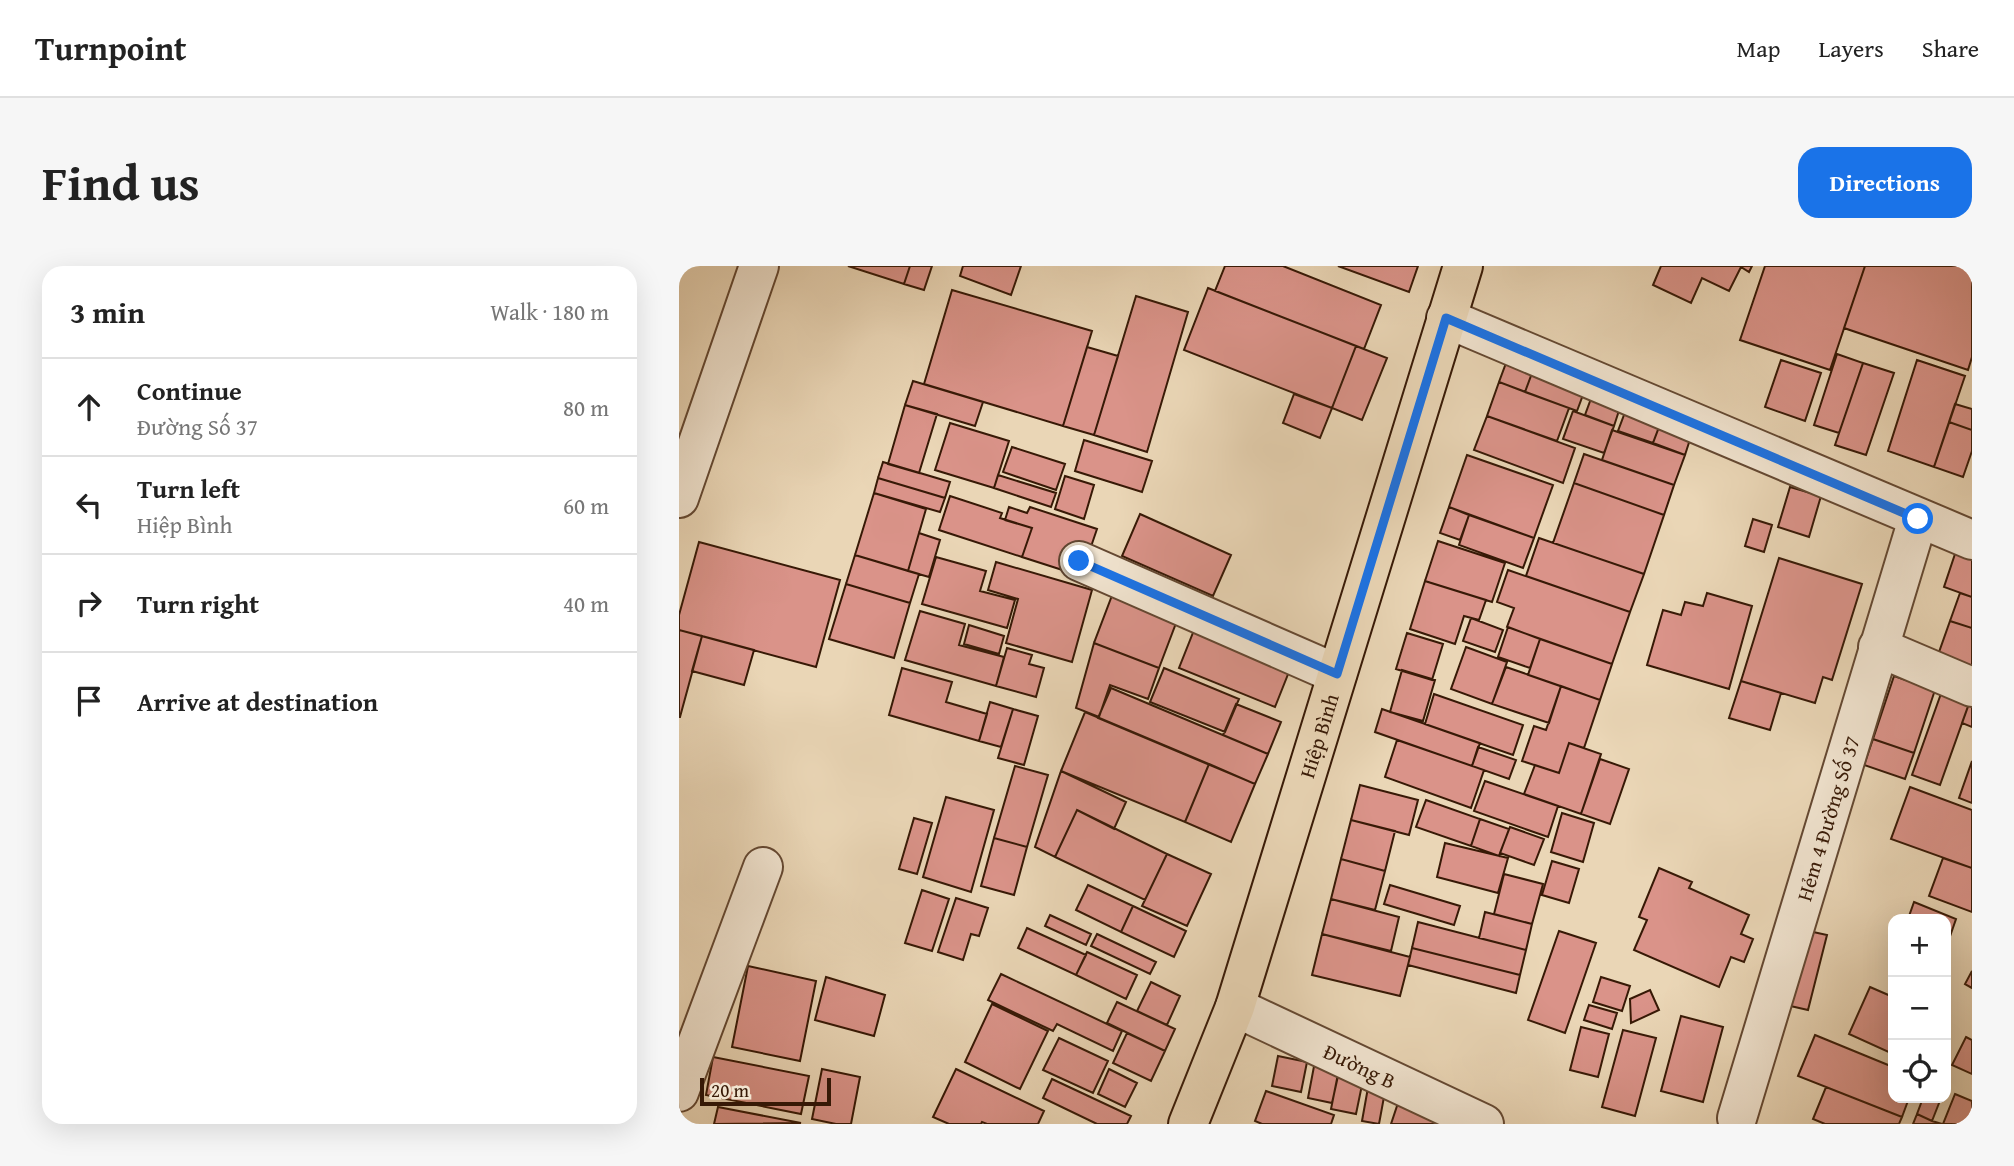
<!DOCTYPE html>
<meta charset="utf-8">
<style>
:root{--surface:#fff;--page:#f6f6f6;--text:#222;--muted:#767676;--line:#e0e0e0;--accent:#1a73e8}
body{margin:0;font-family:"Gentium Book Plus",serif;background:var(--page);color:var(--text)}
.controls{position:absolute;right:21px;bottom:21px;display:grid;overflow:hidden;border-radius:14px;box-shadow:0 7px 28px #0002}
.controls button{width:63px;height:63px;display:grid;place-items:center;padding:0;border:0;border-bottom:2px solid var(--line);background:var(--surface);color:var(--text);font:35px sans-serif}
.scale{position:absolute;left:21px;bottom:18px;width:131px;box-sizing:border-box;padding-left:7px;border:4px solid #371906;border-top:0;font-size:19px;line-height:24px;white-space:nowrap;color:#371906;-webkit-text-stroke:5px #f1e4d0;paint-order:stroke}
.stop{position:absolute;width:21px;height:21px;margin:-16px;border:5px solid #1a73e8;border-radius:50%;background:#fff}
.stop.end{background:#1a73e8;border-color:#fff;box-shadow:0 2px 7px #0008}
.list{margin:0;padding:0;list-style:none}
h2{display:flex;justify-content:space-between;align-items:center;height:91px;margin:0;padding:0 28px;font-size:30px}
h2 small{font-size:23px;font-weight:400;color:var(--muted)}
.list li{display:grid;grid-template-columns:46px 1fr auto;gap:21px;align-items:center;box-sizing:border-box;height:98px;padding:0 28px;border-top:2px solid var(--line)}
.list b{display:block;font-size:26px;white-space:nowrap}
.list p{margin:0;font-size:23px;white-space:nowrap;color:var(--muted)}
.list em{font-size:23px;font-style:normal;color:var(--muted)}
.icon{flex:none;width:38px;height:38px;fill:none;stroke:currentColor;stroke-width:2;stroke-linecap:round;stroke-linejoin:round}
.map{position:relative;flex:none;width:1293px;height:858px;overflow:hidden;border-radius:21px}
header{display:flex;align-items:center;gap:42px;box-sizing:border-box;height:98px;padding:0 35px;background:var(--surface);border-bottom:2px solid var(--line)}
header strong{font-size:33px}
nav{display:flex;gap:38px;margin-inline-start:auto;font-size:24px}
.intro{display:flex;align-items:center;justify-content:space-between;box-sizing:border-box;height:168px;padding:0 42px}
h1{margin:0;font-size:49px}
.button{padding:18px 32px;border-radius:21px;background:var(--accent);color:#fff;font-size:24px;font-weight:700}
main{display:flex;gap:42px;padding:0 42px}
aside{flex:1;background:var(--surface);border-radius:21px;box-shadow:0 7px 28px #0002}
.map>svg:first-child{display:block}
</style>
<header>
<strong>Turnpoint</strong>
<nav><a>Map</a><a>Layers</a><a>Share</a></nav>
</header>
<div class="intro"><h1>Find us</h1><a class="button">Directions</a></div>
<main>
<aside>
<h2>3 min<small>Walk · 180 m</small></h2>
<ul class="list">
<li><svg class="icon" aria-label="ahead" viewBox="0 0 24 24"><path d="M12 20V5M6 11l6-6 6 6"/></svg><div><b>Continue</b><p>Đường Số 37</p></div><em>80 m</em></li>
<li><svg class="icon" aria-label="left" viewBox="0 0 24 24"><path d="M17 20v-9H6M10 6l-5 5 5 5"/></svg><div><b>Turn left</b><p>Hiệp Bình</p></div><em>60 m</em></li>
<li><svg class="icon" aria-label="right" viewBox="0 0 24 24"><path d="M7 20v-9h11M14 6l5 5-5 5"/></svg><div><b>Turn right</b></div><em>40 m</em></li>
<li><svg class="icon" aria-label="arrive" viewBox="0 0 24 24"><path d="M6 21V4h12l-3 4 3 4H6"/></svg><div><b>Arrive at destination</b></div></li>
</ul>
</aside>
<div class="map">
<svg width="1293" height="858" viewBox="0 0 1293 858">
<rect width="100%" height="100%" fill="#ead6b6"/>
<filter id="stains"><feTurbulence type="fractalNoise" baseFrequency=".00286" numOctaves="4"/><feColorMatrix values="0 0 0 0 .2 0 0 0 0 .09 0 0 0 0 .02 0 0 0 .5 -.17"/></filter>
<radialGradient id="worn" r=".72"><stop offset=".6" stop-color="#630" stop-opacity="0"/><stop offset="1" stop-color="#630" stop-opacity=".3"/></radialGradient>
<path fill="#da9389" stroke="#371906" stroke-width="2" d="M 169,0 L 231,0 L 225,18 Z
M 231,0 L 253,0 L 245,24 L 225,18 Z
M 284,0 L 342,0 L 332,29 L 281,10 Z
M 546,0 L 604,0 L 702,39 L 685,83 L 536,25 Z
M 659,0 L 739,0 L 730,26 Z
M 982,0 L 1073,0 L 1070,6 L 1062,1 L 1050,25 L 1023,12 L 1012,37 L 974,19 Z
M 1086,0 L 1186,0 L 1151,104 L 1061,74 Z
M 1186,0 L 1293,0 L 1293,91 L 1289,104 L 1165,62 Z
M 529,22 L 677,80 L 653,142 L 505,84 Z
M 273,24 L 413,65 L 384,160 L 245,118 Z
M 457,30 L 509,46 L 468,186 L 415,169 Z
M 677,80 L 708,92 L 683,154 L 653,142 Z
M 408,81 L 439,90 L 415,169 L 384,160 Z
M 1158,88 L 1184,97 L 1160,167 L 1135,159 Z
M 830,89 L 856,99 L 846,126 L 820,116 Z
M 1102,94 L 1142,107 L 1126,155 L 1086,141 Z
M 1238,94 L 1286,110 L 1255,201 L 1209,185 Z
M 1184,97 L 1215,107 L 1187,189 L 1156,179 Z
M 856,99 L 908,118 L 898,145 L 846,126 Z
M 234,115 L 304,136 L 296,160 L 226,139 Z
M 820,116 L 890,142 L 878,175 L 808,150 Z
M 917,119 L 945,129 L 935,160 L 906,149 Z
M 615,128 L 653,142 L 641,172 L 604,157 Z
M 1276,138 L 1293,143 L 1293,164 L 1270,156 Z
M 226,139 L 258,148 L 240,207 L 209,198 Z
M 948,141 L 983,153 L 974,177 L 939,165 Z
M 894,145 L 935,160 L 925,187 L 884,173 Z
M 808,150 L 896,182 L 884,217 L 795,184 Z
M 983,153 L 1014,164 L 1006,189 L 974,177 Z
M 1270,156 L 1293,164 L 1293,185 L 1284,211 L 1255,201 Z
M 271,157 L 330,175 L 315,222 L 256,204 Z
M 933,164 L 1006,189 L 995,219 L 923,194 Z
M 405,174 L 473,195 L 463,226 L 396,205 Z
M 333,181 L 386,198 L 377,224 L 324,206 Z
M 905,188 L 995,219 L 985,249 L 895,217 Z
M 788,189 L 874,219 L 855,272 L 770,241 Z
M 204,196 L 271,216 L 266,232 L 199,212 Z
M 319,209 L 377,227 L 372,241 L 315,222 Z
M 386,210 L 415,219 L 405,253 L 376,243 Z
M 199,212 L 266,232 L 261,246 L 195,227 Z
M 895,217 L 985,249 L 965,308 L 874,277 Z
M 1111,221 L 1142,230 L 1130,271 L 1099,261 Z
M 195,227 L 247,243 L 229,305 L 176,289 Z
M 271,230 L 323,247 L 321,252 L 353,262 L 343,291 L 260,264 Z
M 330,241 L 348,247 L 351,241 L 418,263 L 402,310 L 343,291 L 353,262 L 326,254 Z
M 770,241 L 790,249 L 781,274 L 761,267 Z
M 461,248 L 552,289 L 534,330 L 443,290 Z
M 790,249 L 855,272 L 844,302 L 780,279 Z
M 1074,253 L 1093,259 L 1085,286 L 1066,280 Z
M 240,267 L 261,274 L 250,311 L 229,305 Z
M 860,272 L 965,308 L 951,346 L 847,310 Z
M 759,275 L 826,297 L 813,336 L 746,315 Z
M 20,276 L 161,314 L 137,401 L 0,364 L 0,349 Z
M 1277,285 L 1293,290 L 1293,331 L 1265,321 Z
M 176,289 L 240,308 L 231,337 L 167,318 Z
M 257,291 L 307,305 L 301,325 L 336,334 L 328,362 L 243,338 Z
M 1100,292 L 1183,318 L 1153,414 L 1144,411 L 1136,437 L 1062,415 Z
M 317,296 L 413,324 L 393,396 L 327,377 L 339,333 L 309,324 Z
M 829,304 L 951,346 L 933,398 L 828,361 L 835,342 L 818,336 Z
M 440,311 L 505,336 L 480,402 L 415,377 Z
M 746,315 L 807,334 L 800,354 L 785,350 L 776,378 L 731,363 Z
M 167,318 L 231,337 L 215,392 L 150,373 Z
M 1028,327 L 1073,340 L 1050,423 L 968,399 L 984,344 L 1002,349 L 1006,336 L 1024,340 Z
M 1281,327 L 1293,331 L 1293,362 L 1271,355 Z
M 525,339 L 621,378 L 596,441 L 500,402 Z
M 241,345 L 286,358 L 280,379 L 325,391 L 317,420 L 226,394 Z
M 792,352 L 824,364 L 816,386 L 784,375 Z
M 1271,355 L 1293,362 L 1293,402 L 1259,389 Z
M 290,359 L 325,370 L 320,388 L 285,378 Z
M 829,361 L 861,373 L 851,402 L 819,391 Z
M 0,364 L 23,370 L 1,451 L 0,451 Z
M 728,367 L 764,378 L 753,414 L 717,403 Z
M 23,370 L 75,384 L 65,419 L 13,405 Z
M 861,373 L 933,398 L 921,434 L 849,409 Z
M 415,377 L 480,402 L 469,433 L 431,419 L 420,451 L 397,442 Z
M 787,381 L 828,396 L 813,438 L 772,423 Z
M 328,382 L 353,389 L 350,398 L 365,402 L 357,431 L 317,420 Z
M 827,401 L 882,420 L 870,457 L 813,438 Z
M 223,402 L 273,416 L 267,436 L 308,448 L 300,475 L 210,449 Z
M 485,402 L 560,433 L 546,466 L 471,436 Z
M 723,404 L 756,414 L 744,455 L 711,446 Z
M 1215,410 L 1256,424 L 1235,487 L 1194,473 Z
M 1062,415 L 1102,427 L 1091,464 L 1050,452 Z
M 882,420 L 921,434 L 905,482 L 890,477 L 880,507 L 843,495 L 855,460 L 867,464 Z
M 432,422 L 589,488 L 576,518 L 419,452 Z
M 1264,422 L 1292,432 L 1261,519 L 1233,509 Z
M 755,428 L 844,459 L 834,489 L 746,458 Z
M 1292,432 L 1293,433 L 1293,461 L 1283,457 Z
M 311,436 L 334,443 L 322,481 L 300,475 Z
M 557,438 L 602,456 L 589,488 L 544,469 Z
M 334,443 L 359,450 L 345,499 L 319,492 Z
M 703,443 L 801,477 L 793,500 L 696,466 Z
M 406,446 L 530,498 L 506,556 L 382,505 Z
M 1194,473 L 1235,487 L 1226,513 L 1185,499 Z
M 718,474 L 805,504 L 792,542 L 706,511 Z
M 890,477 L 922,488 L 902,548 L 845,528 L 856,499 L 880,507 Z
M 799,481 L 837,494 L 830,513 L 793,500 Z
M 921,493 L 950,503 L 931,558 L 902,548 Z
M 1293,495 L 1293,537 L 1280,532 Z
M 530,498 L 576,518 L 552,576 L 506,556 Z
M 336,500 L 369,509 L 348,581 L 315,572 Z
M 382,505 L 447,536 L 435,563 L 398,544 L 376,591 L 356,581 Z
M 806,515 L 879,540 L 869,571 L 795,545 Z
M 681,519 L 739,534 L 730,569 L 672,554 Z
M 1231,521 L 1293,544 L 1293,602 L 1212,573 Z
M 267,531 L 315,544 L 292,626 L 244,611 Z
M 747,534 L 801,553 L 792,580 L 737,561 Z
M 398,544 L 488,588 L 466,634 L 376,591 Z
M 883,547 L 915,557 L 904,596 L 872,586 Z
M 235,552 L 253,557 L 238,608 L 220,603 Z
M 801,553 L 830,563 L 820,590 L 792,580 Z
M 672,554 L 716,565 L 706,605 L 662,593 Z
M 831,561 L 865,573 L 855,599 L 821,587 Z
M 315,572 L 348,581 L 335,629 L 302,620 Z
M 766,577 L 829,592 L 819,627 L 758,611 Z
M 488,588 L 532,608 L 508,660 L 463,640 Z
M 1264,592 L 1293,602 L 1293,646 L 1250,630 Z
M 662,593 L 706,605 L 696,644 L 652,633 Z
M 873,595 L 900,603 L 890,637 L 863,629 Z
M 980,602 L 1013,616 L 1010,622 L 1070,649 L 1062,668 L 1074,673 L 1065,696 L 1052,691 L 1040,721 L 955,684 L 968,654 L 960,651 Z
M 825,608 L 864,618 L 853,658 L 815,648 Z
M 409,619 L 454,640 L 442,666 L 397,644 Z
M 711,619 L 781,640 L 775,659 L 705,638 Z
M 243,624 L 270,633 L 253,685 L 226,677 Z
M 277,632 L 309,642 L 300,670 L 292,668 L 284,694 L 259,686 Z
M 652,633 L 720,651 L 712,685 L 643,668 Z
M 1235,636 L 1277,653 L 1268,679 L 1267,653 L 1229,653 Z
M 454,640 L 507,665 L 495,691 L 442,666 Z
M 806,646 L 853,658 L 847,684 L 800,672 Z
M 371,649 L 412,668 L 407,679 L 366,660 Z
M 739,656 L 847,684 L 841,709 L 733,682 Z
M 348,662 L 407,689 L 397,709 L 339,682 Z
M 1125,664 L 1148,669 L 1129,744 L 1107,739 Z
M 880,665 L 917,677 L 886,767 L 849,754 Z
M 418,668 L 477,696 L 471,708 L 412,680 Z
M 643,668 L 731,691 L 721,730 L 633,709 Z
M 733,682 L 841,709 L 837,727 L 729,699 Z
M 408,686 L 458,709 L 447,733 L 397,709 Z
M 69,700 L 137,715 L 121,795 L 53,781 Z
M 1293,705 L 1293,722 L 1286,718 Z
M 322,708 L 443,765 L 434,785 L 378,758 L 374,765 L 309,734 Z
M 147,711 L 206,729 L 195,770 L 136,754 Z
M 922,711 L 951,720 L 943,745 L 914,736 Z
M 472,716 L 501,730 L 488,759 L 458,745 Z
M 1191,721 L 1214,731 L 1214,788 L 1170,768 Z
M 971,724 L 980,744 L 952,757 L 951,733 Z
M 438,736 L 496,763 L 486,785 L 428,757 Z
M 313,738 L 369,765 L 341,823 L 286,796 Z
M 910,739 L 938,747 L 933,763 L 905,754 Z
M 1002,750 L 1044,761 L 1024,836 L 982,825 Z
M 902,761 L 930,768 L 919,811 L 891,804 Z
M 944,764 L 977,772 L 956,850 L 923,841 Z
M 448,767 L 486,785 L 472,815 L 434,797 Z
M 1136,769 L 1214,801 L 1214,832 L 1230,832 L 1223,851 L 1119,810 Z
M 1287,771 L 1293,774 L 1293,808 L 1273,799 Z
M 380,772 L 429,795 L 414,827 L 364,804 Z
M 599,790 L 628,796 L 622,826 L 593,820 Z
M 34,791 L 130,810 L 122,848 L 27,829 Z
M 636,795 L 661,801 L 653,837 L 629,832 Z
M 143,803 L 181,811 L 172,858 L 157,858 L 133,853 Z
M 277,803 L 365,845 L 359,858 L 308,858 L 303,856 L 302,858 L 270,858 L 254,851 Z
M 430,803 L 458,817 L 446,841 L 419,828 Z
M 659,808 L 684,814 L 677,848 L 652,843 Z
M 373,813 L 452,850 L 448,858 L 418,858 L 364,832 Z
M 690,816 L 707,820 L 700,858 L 683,855 Z
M 1147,821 L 1223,851 L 1220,858 L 1146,858 L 1134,853 Z
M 587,825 L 655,849 L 652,858 L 583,858 L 576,855 Z
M 722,828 L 782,858 L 712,858 Z
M 1276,828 L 1293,835 L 1293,846 L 1288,858 L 1264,858 Z
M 1244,832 L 1262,832 L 1253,855 L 1238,848 Z
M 39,841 L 122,857 L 35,858 Z
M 1238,848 L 1253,855 L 1263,858 L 1234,858 Z"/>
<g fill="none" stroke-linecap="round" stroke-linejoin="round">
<g stroke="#644832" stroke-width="42">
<g id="minor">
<path d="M 767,52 L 1293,274"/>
<path d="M 0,232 L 80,0"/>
<path d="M 400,295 L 658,408"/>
<path d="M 1199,381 L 1293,421"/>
<path id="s1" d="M 556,741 L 805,858"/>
<path d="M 0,826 L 84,601"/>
<path id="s2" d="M 1058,852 L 1239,253"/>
</g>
</g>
<g stroke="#371906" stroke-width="42">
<g id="major">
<path id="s3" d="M 509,858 L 556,741 L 784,0"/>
</g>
</g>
<use href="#minor" stroke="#f1e4d0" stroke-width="38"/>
<use href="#major" stroke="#ead6b6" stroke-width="38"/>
</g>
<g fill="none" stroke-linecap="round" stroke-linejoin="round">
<path stroke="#1a73e8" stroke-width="9" d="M 400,295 L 658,408 L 767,52 L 1239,253"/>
</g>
<g text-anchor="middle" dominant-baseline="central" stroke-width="6" stroke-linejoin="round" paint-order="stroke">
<g font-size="21" fill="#371906" stroke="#f1e4d0">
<text stroke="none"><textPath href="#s3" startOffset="410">Hiệp Bình</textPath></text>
<text stroke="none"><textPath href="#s2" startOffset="313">Hẻm 4 Đường Số 37</textPath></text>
<text stroke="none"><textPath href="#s1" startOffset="138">Đường B</textPath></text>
</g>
</g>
<rect width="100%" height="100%" filter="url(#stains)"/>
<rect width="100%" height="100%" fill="url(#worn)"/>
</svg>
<div class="controls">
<button>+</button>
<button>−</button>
<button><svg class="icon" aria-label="locate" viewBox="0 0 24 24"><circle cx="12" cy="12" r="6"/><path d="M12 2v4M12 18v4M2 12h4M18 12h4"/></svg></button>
</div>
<div class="scale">20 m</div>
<div class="stop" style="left:1239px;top:253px"></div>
<div class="stop end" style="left:400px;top:295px"></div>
</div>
</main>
